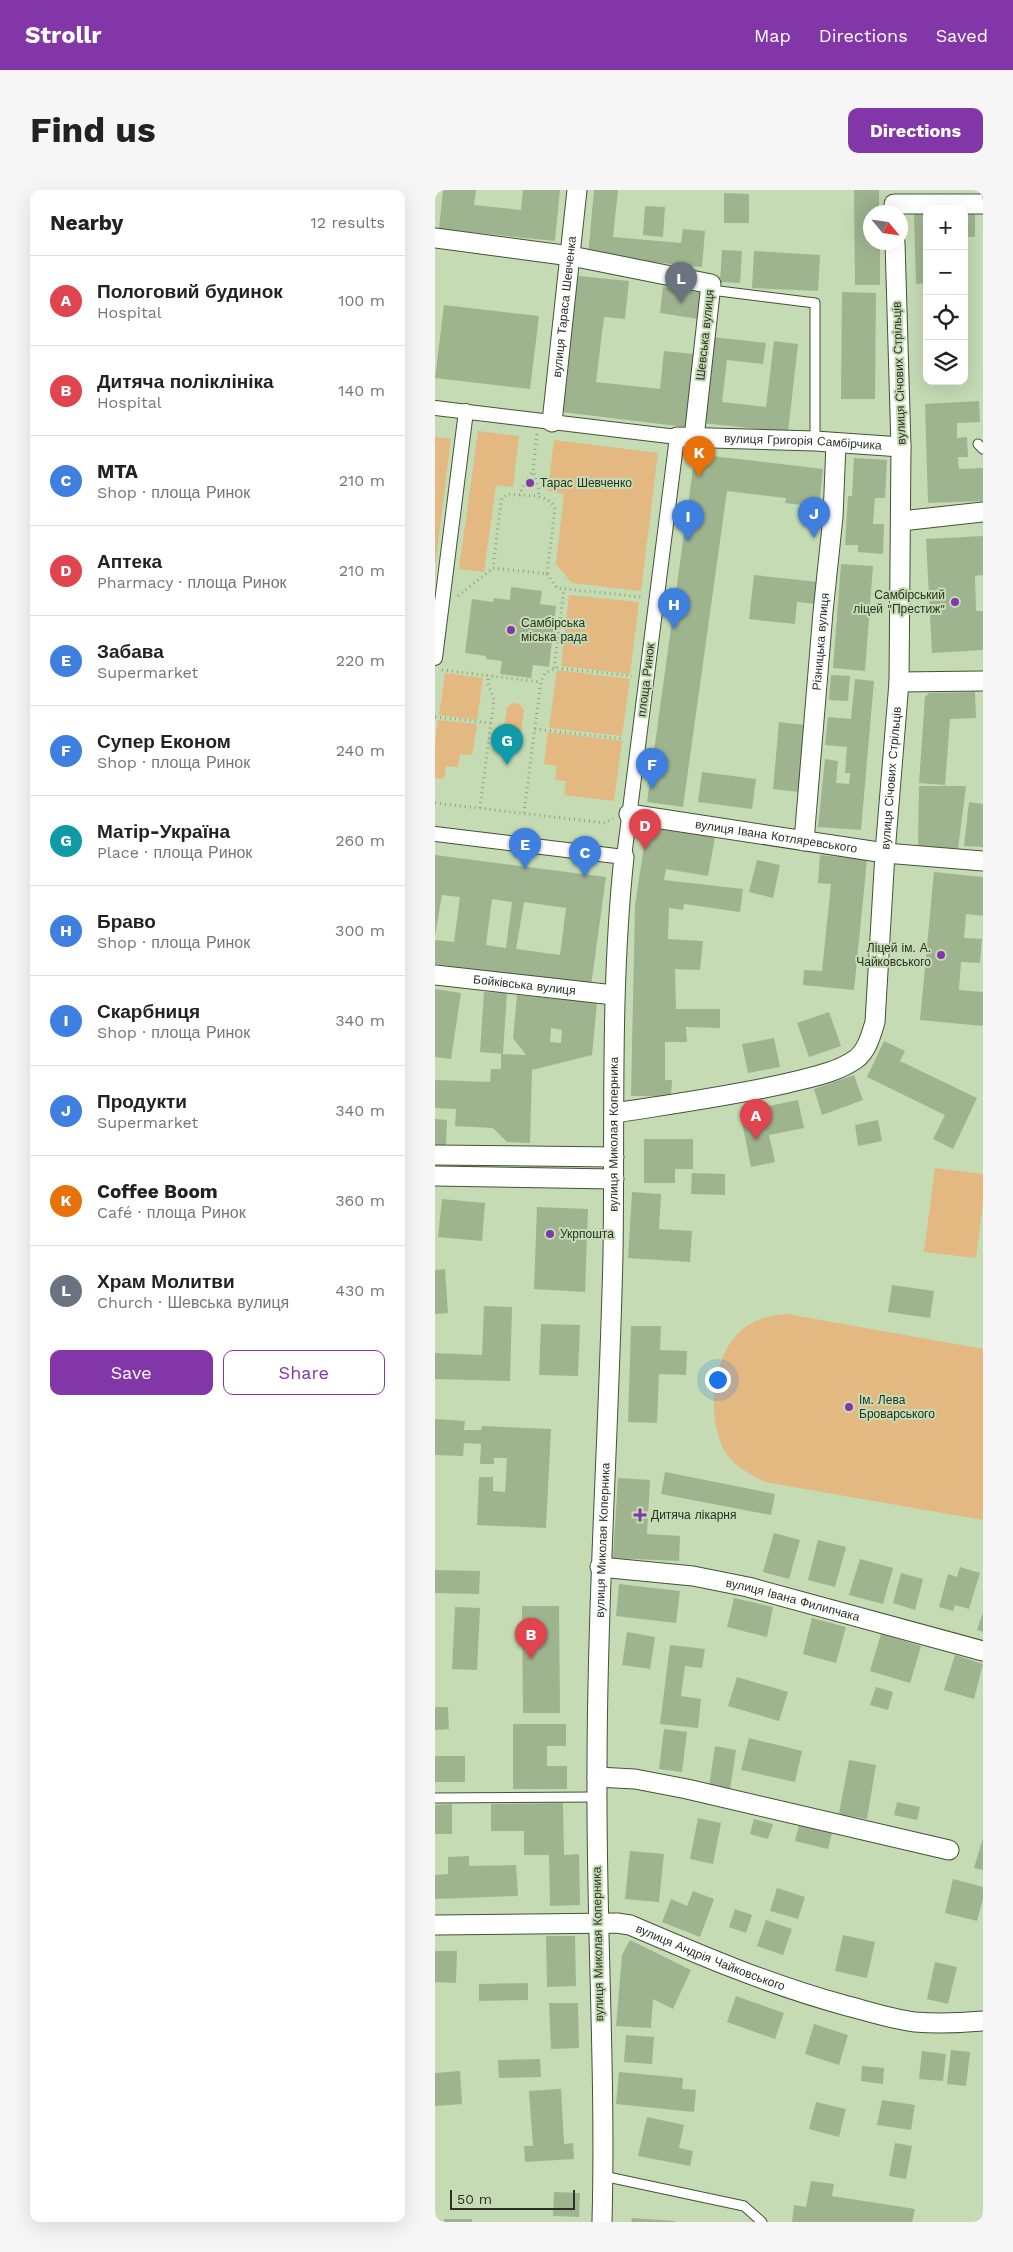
<!DOCTYPE html>
<meta charset="utf-8">
<style>
:root{--surface:#fff;--page:#f6f6f6;--text:#222;--muted:#767676;--line:#e0e0e0;--accent:#8336a7}
body{margin:0;font-family:"Work Sans",sans-serif;background:var(--page);color:var(--text)}
.controls{position:absolute;right:15px;top:15px;display:grid;overflow:hidden;border-radius:10px;box-shadow:0 5px 20px #0002}
.controls button{width:45px;height:45px;display:grid;place-items:center;padding:0;border:0;border-bottom:1px solid var(--line);background:var(--surface);color:var(--text);font:25px sans-serif}
.compass{position:absolute;left:428px;top:15px;width:45px;height:45px;border-radius:50%;background:var(--surface);box-shadow:0 5px 20px #0002;rotate:119deg}
.scale{position:absolute;left:15px;bottom:12px;width:125px;box-sizing:border-box;padding-left:5px;border:2px solid #293223;border-top:0;font-size:14px;line-height:18px;white-space:nowrap;color:#293223;-webkit-text-stroke:4px #c4dbb4;paint-order:stroke}
.you{position:absolute;left:282px;top:1189px;width:18px;height:18px;margin:-12px;border:4px solid #fff;border-radius:50%;background:#1a73e8;box-shadow:0 0 0 8px #1a73e833}
.badge{display:grid;place-items:center;width:32px;height:32px;border-radius:50%;background:var(--accent);color:#fff;font-size:16px;font-weight:700}
.pin{position:absolute;translate:-50% -41px;filter:drop-shadow(0 1px 2px #0008)}
.pin::after{content:'';position:absolute;top:26px;width:18px;height:15px;background:inherit;clip-path:polygon(0 0,100% 0,50% 100%)}
.list{margin:0;padding:0;list-style:none}
h2{display:flex;justify-content:space-between;align-items:center;height:65px;margin:0;padding:0 20px;font-size:21px}
h2 small{font-size:16px;font-weight:400;color:var(--muted)}
.list li{display:grid;grid-template-columns:32px 1fr auto;gap:15px;align-items:center;box-sizing:border-box;height:90px;padding:0 20px;border-top:1px solid var(--line)}
.list b{display:block;font-size:19px;white-space:nowrap}
.list p{margin:0;font-size:16px;white-space:nowrap;color:var(--muted)}
.list em{font-size:16px;font-style:normal;color:var(--muted)}
.actions{display:flex;gap:10px;padding:15px 20px}
.actions a{flex:1;padding:11px 0;border:1px solid var(--accent);border-radius:10px;text-align:center;font-size:18px;color:var(--accent)}
.actions .main{background:var(--accent);color:#fff}
.icon{flex:none;width:28px;height:28px;fill:none;stroke:currentColor;stroke-width:2;stroke-linecap:round;stroke-linejoin:round}
.map{position:relative;flex:none;width:548px;height:2032px;overflow:hidden;border-radius:10px}
header{display:flex;align-items:center;gap:30px;box-sizing:border-box;height:70px;padding:0 25px;background:var(--accent);color:#fff}
header strong{font-size:24px}
nav{display:flex;gap:28px;margin-inline-start:auto;font-size:18px}
.intro{display:flex;align-items:center;justify-content:space-between;box-sizing:border-box;height:120px;padding:0 30px}
h1{margin:0;font-size:35px}
.button{padding:12px 22px;border-radius:10px;background:var(--accent);color:#fff;font-size:18px;font-weight:700}
main{display:flex;gap:30px;padding:0 30px}
aside{flex:1;background:var(--surface);border-radius:10px;box-shadow:0 5px 20px #0002}
.map>svg:first-child{display:block}
</style>
<header>
<strong>Strollr</strong>
<nav><a>Map</a><a>Directions</a><a>Saved</a></nav>
</header>
<div class="intro"><h1>Find us</h1><a class="button">Directions</a></div>
<main>
<aside>
<h2>Nearby<small>12 results</small></h2>
<ul class="list">
<li><span class="badge" style="background:#e0444e">A</span><div><b>Пологовий будинок</b><p>Hospital</p></div><em>100 m</em></li>
<li><span class="badge" style="background:#e0444e">B</span><div><b>Дитяча поліклініка</b><p>Hospital</p></div><em>140 m</em></li>
<li><span class="badge" style="background:#3f7fe0">C</span><div><b>MTA</b><p>Shop · площа Ринок</p></div><em>210 m</em></li>
<li><span class="badge" style="background:#e0444e">D</span><div><b>Аптека</b><p>Pharmacy · площа Ринок</p></div><em>210 m</em></li>
<li><span class="badge" style="background:#3f7fe0">E</span><div><b>Забава</b><p>Supermarket</p></div><em>220 m</em></li>
<li><span class="badge" style="background:#3f7fe0">F</span><div><b>Супер Економ</b><p>Shop · площа Ринок</p></div><em>240 m</em></li>
<li><span class="badge" style="background:#0f9aa8">G</span><div><b>Матір-Україна</b><p>Place · площа Ринок</p></div><em>260 m</em></li>
<li><span class="badge" style="background:#3f7fe0">H</span><div><b>Браво</b><p>Shop · площа Ринок</p></div><em>300 m</em></li>
<li><span class="badge" style="background:#3f7fe0">I</span><div><b>Скарбниця</b><p>Shop · площа Ринок</p></div><em>340 m</em></li>
<li><span class="badge" style="background:#3f7fe0">J</span><div><b>Продукти</b><p>Supermarket</p></div><em>340 m</em></li>
<li><span class="badge" style="background:#e8710a">K</span><div><b>Coffee Boom</b><p>Café · площа Ринок</p></div><em>360 m</em></li>
<li><span class="badge" style="background:#6b7280">L</span><div><b>Храм Молитви</b><p>Church · Шевська вулиця</p></div><em>430 m</em></li>
</ul>
<div class="actions"><a class="main">Save</a><a>Share</a></div>
</aside>
<div class="map">
<svg width="548" height="2032" viewBox="0 0 548 2032">
<rect width="100%" height="100%" fill="#c4dbb4"/>
<path fill="#e3b881" d="M 43,241 L 84,246 L 78,297 L 61,295 L 49,382 L 24,379 Z
M 0,247 L 16,249 L 0,377 Z
M 119,250 L 223,263 L 206,401 L 137,393 L 121,374 L 129,304 L 113,301 Z
M 134,405 L 204,412 L 195,484 L 126,476 Z
M 122,480 L 195,489 L 187,546 L 114,538 Z
M 10,483 L 48,488 L 42,530 L 4,525 Z
M 77,513 L 84,514 L 89,520 L 84,558 L 74,553 L 66,555 L 72,518 Z
M 3,530 L 42,534 L 37,565 L 25,564 L 23,577 L 11,576 L 9,589 L 0,588 L 0,554 Z
M 113,542 L 187,551 L 179,611 L 129,605 L 131,591 L 120,590 L 122,576 L 109,574 Z
M 500,978 L 548,984 L 548,1012 L 541,1068 L 489,1062 Z
M 352,1124 L 548,1159 L 548,1330 L 330,1292 C 317,1285 302,1278 293,1266 C 269,1232 276,1159 312,1136 C 325,1127 338,1126 352,1124 Z"/>
<path fill="#9eb48f" fill-rule="evenodd" d="M 8,0 L 41,0 L 39,15 L 86,20 L 88,0 L 125,0 L 120,51 L 4,39 Z
M 159,0 L 183,0 L 178,47 L 246,53 L 248,39 L 270,41 L 267,77 L 153,66 Z
M 419,0 L 444,0 L 444,22 L 436,22 L 436,52 L 445,52 L 445,95 L 420,95 Z
M 289,3 L 314,4 L 314,33 L 289,33 Z
M 210,16 L 230,17 L 228,47 L 208,45 Z
M 529,23 L 540,23 L 540,47 L 529,47 Z
M 479,24 L 492,24 L 492,93 L 481,94 Z
M 287,60 L 307,61 L 305,93 L 285,92 Z
M 319,61 L 385,65 L 383,101 L 317,98 Z
M 143,86 L 194,91 L 190,129 L 169,127 L 161,192 L 225,199 L 229,161 L 259,164 L 250,237 L 127,222 Z
M 228,97 L 267,103 L 263,129 L 225,123 Z
M 407,102 L 441,103 L 440,209 L 406,209 Z
M 9,115 L 104,126 L 95,199 L 0,188 Z
M 278,147 L 331,153 L 328,174 L 292,170 L 287,212 L 331,217 L 339,151 L 363,154 L 353,242 L 267,233 Z
M 544,211 L 545,232 L 522,233 L 522,248 L 532,247 L 533,267 L 523,267 L 524,279 L 548,278 L 548,311 L 493,313 L 490,214 Z
M 260,264 L 388,279 L 384,317 L 350,313 L 351,308 L 292,301 L 248,617 L 212,612 Z
M 419,268 L 452,270 L 450,308 L 440,308 L 438,334 L 449,334 L 448,364 L 423,362 L 423,355 L 410,355 L 413,306 L 417,306 Z
M 548,346 L 548,385 L 540,386 L 541,421 L 548,421 L 548,460 L 497,463 L 491,349 Z
M 406,374 L 438,376 L 430,481 L 398,478 Z
M 319,385 L 383,392 L 380,414 L 362,412 L 360,434 L 314,429 Z
M 76,397 L 107,401 L 105,414 L 121,416 L 114,477 L 98,475 L 96,488 L 65,484 L 67,471 L 51,469 L 51,466 L 30,463 L 37,409 L 58,412 L 59,408 L 75,410 Z
M 396,485 L 415,486 L 413,511 L 394,510 Z
M 420,489 L 439,491 L 426,640 L 383,637 L 390,569 L 403,571 L 401,593 L 414,594 L 415,583 L 410,583 L 412,557 L 390,555 L 393,527 L 416,529 Z
M 540,502 L 541,528 L 515,529 L 510,595 L 484,593 L 490,507 L 494,503 Z
M 344,532 L 370,535 L 364,602 L 338,599 Z
M 267,582 L 321,589 L 317,619 L 263,612 Z
M 484,596 L 531,596 L 523,659 L 483,656 Z
M 534,612 L 548,614 L 548,657 L 529,656 Z
M 212,636 L 280,647 L 273,686 L 231,679 L 229,690 L 308,699 L 305,722 L 249,714 L 248,720 L 234,718 L 233,749 L 268,751 L 265,780 L 240,779 L 241,819 L 285,819 L 285,838 L 251,837 L 252,852 L 230,852 L 230,890 L 237,890 L 236,906 L 196,906 L 200,715 Z
M 0,665 L 171,687 L 156,796 L 0,774 L 0,750 L 19,752 L 25,707 L 7,705 L 0,746 ZM 57,709 L 77,712 L 71,758 L 51,755 ZM 89,712 L 131,718 L 125,765 L 81,759 Z
M 385,665 L 432,670 L 419,800 L 368,795 L 369,780 L 387,781 L 396,694 L 383,693 Z
M 322,670 L 345,675 L 338,708 L 314,702 Z
M 499,682 L 548,687 L 548,726 L 531,724 L 529,748 L 547,749 L 545,773 L 526,772 L 524,800 L 548,802 L 548,836 L 485,830 Z
M 0,799 L 26,803 L 16,869 L 0,867 Z
M 49,802 L 72,803 L 68,864 L 45,862 Z
M 82,805 L 162,813 L 157,865 L 97,880 L 95,953 L 72,952 L 58,938 L 20,936 L 21,919 L 0,918 L 0,890 L 55,892 L 56,879 L 66,879 L 66,864 L 91,865 L 78,848 ZM 116,838 L 127,840 L 126,853 L 115,852 Z
M 394,822 L 406,856 L 374,867 L 362,833 Z
M 339,848 L 345,877 L 313,883 L 307,854 Z
M 449,851 L 470,861 L 465,871 L 542,908 L 518,959 L 498,949 L 510,925 L 432,887 Z
M 419,885 L 428,910 L 387,925 L 379,899 Z
M 363,910 L 369,938 L 334,945 L 340,972 L 316,977 L 305,922 Z
M 0,929 L 12,930 L 11,957 L 0,957 Z
M 443,930 L 447,951 L 423,956 L 420,935 Z
M 209,949 L 258,949 L 258,979 L 240,979 L 240,993 L 209,993 Z
M 257,983 L 290,984 L 290,1005 L 256,1004 Z
M 197,1002 L 226,1004 L 224,1039 L 257,1041 L 255,1072 L 193,1068 Z
M 7,1009 L 50,1013 L 47,1051 L 3,1047 Z
M 102,1017 L 153,1019 L 150,1102 L 99,1099 Z
M 10,1079 L 13,1123 L 0,1124 L 0,1080 Z
M 457,1095 L 499,1101 L 495,1128 L 453,1122 Z
M 49,1116 L 77,1117 L 75,1191 L 0,1189 L 0,1163 L 47,1165 Z
M 106,1134 L 145,1135 L 143,1186 L 104,1185 Z
M 196,1136 L 226,1136 L 225,1160 L 252,1161 L 251,1185 L 224,1184 L 222,1233 L 193,1232 Z
M 0,1229 L 30,1231 L 29,1240 L 46,1240 L 47,1236 L 116,1239 L 111,1338 L 42,1335 L 44,1287 L 58,1287 L 58,1301 L 70,1302 L 72,1268 L 59,1268 L 59,1274 L 45,1274 L 46,1254 L 29,1253 L 28,1266 L 0,1265 Z
M 230,1282 L 340,1304 L 336,1325 L 226,1304 Z
M 183,1288 L 215,1290 L 212,1344 L 245,1346 L 244,1371 L 178,1368 Z
M 339,1343 L 365,1350 L 354,1389 L 328,1382 Z
M 383,1350 L 411,1357 L 400,1397 L 373,1390 Z
M 425,1369 L 458,1378 L 448,1414 L 414,1405 Z
M 525,1377 L 545,1383 L 534,1419 L 520,1415 L 518,1421 L 504,1417 L 513,1384 L 522,1387 Z
M 0,1380 L 45,1381 L 44,1404 L 0,1403 Z
M 466,1383 L 488,1389 L 480,1420 L 458,1413 Z
M 184,1394 L 245,1401 L 241,1433 L 181,1426 Z
M 299,1408 L 338,1417 L 332,1447 L 292,1437 Z
M 87,1416 L 124,1416 L 125,1523 L 88,1523 Z
M 20,1417 L 45,1418 L 42,1480 L 17,1479 Z
M 548,1422 L 548,1442 L 542,1440 Z
M 377,1428 L 411,1437 L 401,1473 L 368,1464 Z
M 192,1442 L 220,1447 L 215,1479 L 187,1475 Z
M 446,1444 L 486,1456 L 475,1493 L 435,1481 Z
M 235,1455 L 270,1459 L 267,1478 L 250,1476 L 246,1506 L 266,1509 L 263,1538 L 225,1534 Z
M 520,1465 L 548,1474 L 539,1509 L 509,1500 Z
M 302,1487 L 353,1502 L 344,1531 L 293,1516 Z
M 441,1497 L 458,1502 L 453,1520 L 435,1515 Z
M 0,1517 L 13,1517 L 14,1539 L 0,1540 Z
M 78,1534 L 131,1534 L 131,1556 L 112,1556 L 112,1576 L 132,1576 L 132,1599 L 78,1599 Z
M 229,1539 L 252,1542 L 247,1582 L 224,1579 Z
M 314,1548 L 367,1561 L 360,1592 L 306,1580 Z
M 280,1556 L 301,1560 L 295,1600 L 274,1597 Z
M 0,1566 L 30,1566 L 30,1592 L 0,1592 Z
M 414,1570 L 441,1575 L 432,1629 L 404,1624 Z
M 462,1612 L 485,1617 L 482,1630 L 459,1625 Z
M 128,1613 L 129,1665 L 144,1664 L 145,1715 L 115,1716 L 114,1665 L 89,1665 L 89,1641 L 56,1641 L 56,1614 Z
M 17,1614 L 17,1644 L 0,1644 L 0,1615 Z
M 263,1628 L 286,1633 L 278,1674 L 255,1669 Z
M 319,1629 L 338,1634 L 333,1649 L 315,1644 Z
M 364,1635 L 397,1643 L 393,1659 L 360,1651 Z
M 548,1648 L 548,1680 L 539,1678 Z
M 195,1661 L 229,1664 L 224,1712 L 190,1709 Z
M 34,1666 L 34,1676 L 81,1675 L 83,1706 L 0,1709 L 0,1685 L 13,1684 L 13,1667 Z
M 518,1689 L 548,1697 L 548,1709 L 542,1731 L 510,1723 Z
M 342,1698 L 370,1707 L 363,1729 L 335,1721 Z
M 258,1701 L 279,1709 L 265,1747 L 227,1732 L 236,1709 L 252,1716 Z
M 300,1719 L 317,1725 L 311,1743 L 294,1737 Z
M 331,1730 L 357,1739 L 348,1765 L 322,1756 Z
M 408,1745 L 440,1752 L 432,1788 L 400,1781 Z
M 111,1746 L 140,1746 L 141,1796 L 112,1797 Z
M 195,1750 L 256,1780 L 238,1819 L 218,1809 L 216,1838 L 181,1836 L 187,1765 Z
M 0,1761 L 22,1761 L 21,1793 L 0,1792 Z
M 500,1772 L 522,1777 L 513,1814 L 492,1809 Z
M 93,1793 L 93,1810 L 44,1811 L 44,1794 Z
M 301,1806 L 349,1823 L 340,1849 L 292,1832 Z
M 114,1813 L 143,1813 L 144,1858 L 116,1859 Z
M 379,1834 L 413,1845 L 404,1875 L 370,1864 Z
M 191,1845 L 219,1847 L 217,1874 L 189,1872 Z
M 516,1860 L 535,1862 L 531,1896 L 512,1894 Z
M 487,1861 L 511,1864 L 508,1891 L 484,1889 Z
M 105,1869 L 106,1887 L 64,1888 L 63,1870 Z
M 427,1876 L 449,1878 L 448,1894 L 426,1891 Z
M 25,1881 L 27,1914 L 0,1916 L 0,1883 Z
M 184,1882 L 248,1888 L 247,1899 L 261,1900 L 259,1922 L 181,1914 Z
M 126,1899 L 129,1954 L 138,1953 L 139,1969 L 90,1972 L 89,1956 L 98,1956 L 94,1901 Z
M 447,1910 L 480,1915 L 476,1940 L 442,1935 Z
M 381,1912 L 411,1919 L 404,1947 L 374,1939 Z
M 212,1927 L 249,1935 L 244,1958 L 258,1961 L 255,1976 L 203,1966 Z
M 460,1953 L 477,1956 L 471,1989 L 454,1986 Z
M 376,1991 L 399,1994 L 397,2006 L 480,2019 L 477,2032 L 357,2032 L 359,2015 L 371,2017 Z
M 119,2002 L 145,2003 L 144,2027 L 118,2026 Z
M 197,2028 L 240,2031 L 240,2032 L 196,2032 Z
M 9,2029 L 37,2029 L 37,2032 L 9,2032 Z"/>
<g fill="none" stroke-linecap="round" stroke-linejoin="round">
<g stroke="#415433" stroke-width="11">
<path id="service" d="M 276,100 L 380,113 L 380,251
M 543,254 L 548,259
M 0,1608 L 162,1607
M 168,1986 L 309,2016 L 327,2032"/>
</g>
<g stroke="#415433" stroke-width="16">
<path id="pedestrian" d="M 0,218 L 242,247 L 189,667 L 0,644
M 0,468 L 31,221"/>
</g>
<g stroke="#415433" stroke-width="21">
<g id="minor">
<path d="M 459,14 L 548,14"/>
<path d="M 0,48 L 136,66 L 276,94 L 259,248"/>
<path id="s1" d="M 117,232 L 142,0"/>
<path id="s2" d="M 242,247 L 380,251 L 466,257"/>
<path d="M 466,331 L 548,322"/>
<path d="M 464,492 L 548,491"/>
<path id="s3" d="M 194,624 L 450,663 L 548,671"/>
<path id="s4" d="M 369,651 L 388,422 L 398,327 L 401,253"/>
<path id="s5" d="M 0,785 L 179,805"/>
<path id="s6" d="M 180,923 C 237,914 296,906 353,893 C 376,887 401,883 421,869 C 432,861 436,845 440,832 L 450,663 L 464,492 L 466,257 L 460,52"/>
<path d="M 0,965 L 179,967"/>
<path d="M 0,986 L 179,989"/>
<path id="s7" d="M 165,1377 L 258,1386 L 313,1397 L 548,1461"/>
<path d="M 162,1587 L 200,1589 L 252,1599 L 514,1660"/>
<path id="s8" d="M 0,1735 L 182,1733 L 195,1735 C 265,1765 335,1795 409,1815 C 432,1821 456,1829 480,1832 C 503,1834 525,1833 548,1831"/>
<path id="s9" d="M 167,2032 C 171,1883 161,1735 162,1586 C 162,1412 174,1238 178,1065 C 180,932 175,799 189,667"/>
</g>
</g>
<path stroke="#90a283" stroke-width="3" stroke-dasharray="1 4" stroke-linecap="butt" d="M 102,244 L 98,281 L 104,300 L 103,308
M 74,304 C 87,306 116,303 120,319 L 112,384 L 58,378 L 66,312 L 67,308 Z
M 85,306 L 87,298 L 97,282
M 112,384 L 122,398 L 207,407
M 23,406 L 58,378
M 119,478 L 129,399
M 7,480 L 106,492
M 0,527 L 56,533
M 100,539 L 189,549
M 0,613 L 170,633 L 178,628
M 45,618 L 59,509 L 53,494 L 53,486
M 89,623 L 106,491 L 110,483 L 122,478 L 197,486"/>
<use href="#service" stroke="#fff" stroke-width="9"/>
<use href="#pedestrian" stroke="#fff" stroke-width="14"/>
<use href="#minor" stroke="#fff" stroke-width="19"/>
</g>
<g fill="#8336a7" stroke="#c4dbb4" stroke-width="2">
<circle cx="95" cy="293" r="5"/>
<circle cx="520" cy="412" r="5"/>
<circle cx="76" cy="440" r="5"/>
<circle cx="506" cy="765" r="5"/>
<circle cx="115" cy="1044" r="5"/>
<circle cx="414" cy="1217" r="5"/>
<path d="M202.5 1317.5h5v5h5v5h-5v5h-5v-5h-5v-5h5z"/>
</g>
<g text-anchor="middle" dominant-baseline="central" stroke-width="4" stroke-linejoin="round" paint-order="stroke">
<g font-size="12" fill="#293223" stroke="#c4dbb4">
<text stroke="none"><textPath href="#s1" startOffset="116">вулиця Тараса Шевченка</textPath></text>
<text transform="translate(270 145) rotate(-84)">Шевська вулиця</text>
<text transform="translate(464 183) rotate(-92)">вулиця Січових Стрільців</text>
<text stroke="none"><textPath href="#s2" startOffset="126">вулиця Григорія Самбірчика</textPath></text>
<text stroke="none"><textPath href="#s4" startOffset="200">Різницька вулиця</textPath></text>
<text transform="translate(211 490) rotate(-83)">площа Ринок</text>
<text stroke="none"><textPath href="#s6" startOffset="535">вулиця Січових Стрільців</textPath></text>
<text stroke="none"><textPath href="#s3" startOffset="149">вулиця Івана Котляревського</textPath></text>
<text stroke="none"><textPath href="#s5" startOffset="90">Бойківська вулиця</textPath></text>
<text stroke="none"><textPath href="#s9" startOffset="1088">вулиця Миколая Коперника</textPath></text>
<text stroke="none"><textPath href="#s9" startOffset="682">вулиця Миколая Коперника</textPath></text>
<text stroke="none"><textPath href="#s7" startOffset="196">вулиця Івана Филипчака</textPath></text>
<text transform="translate(163 1754) rotate(-91)">вулиця Миколая Коперника</text>
<text stroke="none"><textPath href="#s8" startOffset="282">вулиця Андрія Чайковського</textPath></text>
</g>
<g font-size="12" fill="#293223" stroke="#c4dbb4" text-anchor="start">
<text x="105" y="293">Тарас Шевченко</text>
<text x="510" y="405" text-anchor="end">Самбірський<tspan x="510" dy="14">ліцей "Престиж"</tspan></text>
<text x="86" y="433">Самбірська<tspan x="86" dy="14">міська рада</tspan></text>
<text x="496" y="758" text-anchor="end">Ліцей ім. А.<tspan x="496" dy="14">Чайковського</tspan></text>
<text x="125" y="1044">Укрпошта</text>
<text x="424" y="1210">Ім. Лева<tspan x="424" dy="14">Броварського</tspan></text>
<text x="216" y="1325">Дитяча лікарня</text>
</g>
</g>
</svg>
<div class="controls">
<button>+</button>
<button>−</button>
<button><svg class="icon" aria-label="locate" viewBox="0 0 24 24"><circle cx="12" cy="12" r="6"/><path d="M12 2v4M12 18v4M2 12h4M18 12h4"/></svg></button>
<button><svg class="icon" aria-label="layers" viewBox="0 0 24 24"><path d="M12 4l9 5-9 5-9-5zM3 14l9 5 9-5"/></svg></button>
</div>
<svg class="compass" viewBox="-18 -18 36 36"><path d="M0-13l5 13h-10z" fill="#e53935"/><path d="M0 13l5-13h-10z" fill="#767676"/></svg>
<div class="scale">50 m</div>
<div class="you"></div>
<div class="pin badge" style="left:321px;top:950px;background:#e0444e">A</div>
<div class="pin badge" style="left:96px;top:1469px;background:#e0444e">B</div>
<div class="pin badge" style="left:150px;top:687px;background:#3f7fe0">C</div>
<div class="pin badge" style="left:210px;top:660px;background:#e0444e">D</div>
<div class="pin badge" style="left:90px;top:679px;background:#3f7fe0">E</div>
<div class="pin badge" style="left:217px;top:599px;background:#3f7fe0">F</div>
<div class="pin badge" style="left:72px;top:575px;background:#0f9aa8">G</div>
<div class="pin badge" style="left:239px;top:439px;background:#3f7fe0">H</div>
<div class="pin badge" style="left:253px;top:351px;background:#3f7fe0">I</div>
<div class="pin badge" style="left:379px;top:348px;background:#3f7fe0">J</div>
<div class="pin badge" style="left:264px;top:287px;background:#e8710a">K</div>
<div class="pin badge" style="left:246px;top:113px;background:#6b7280">L</div>
</div>
</main>
